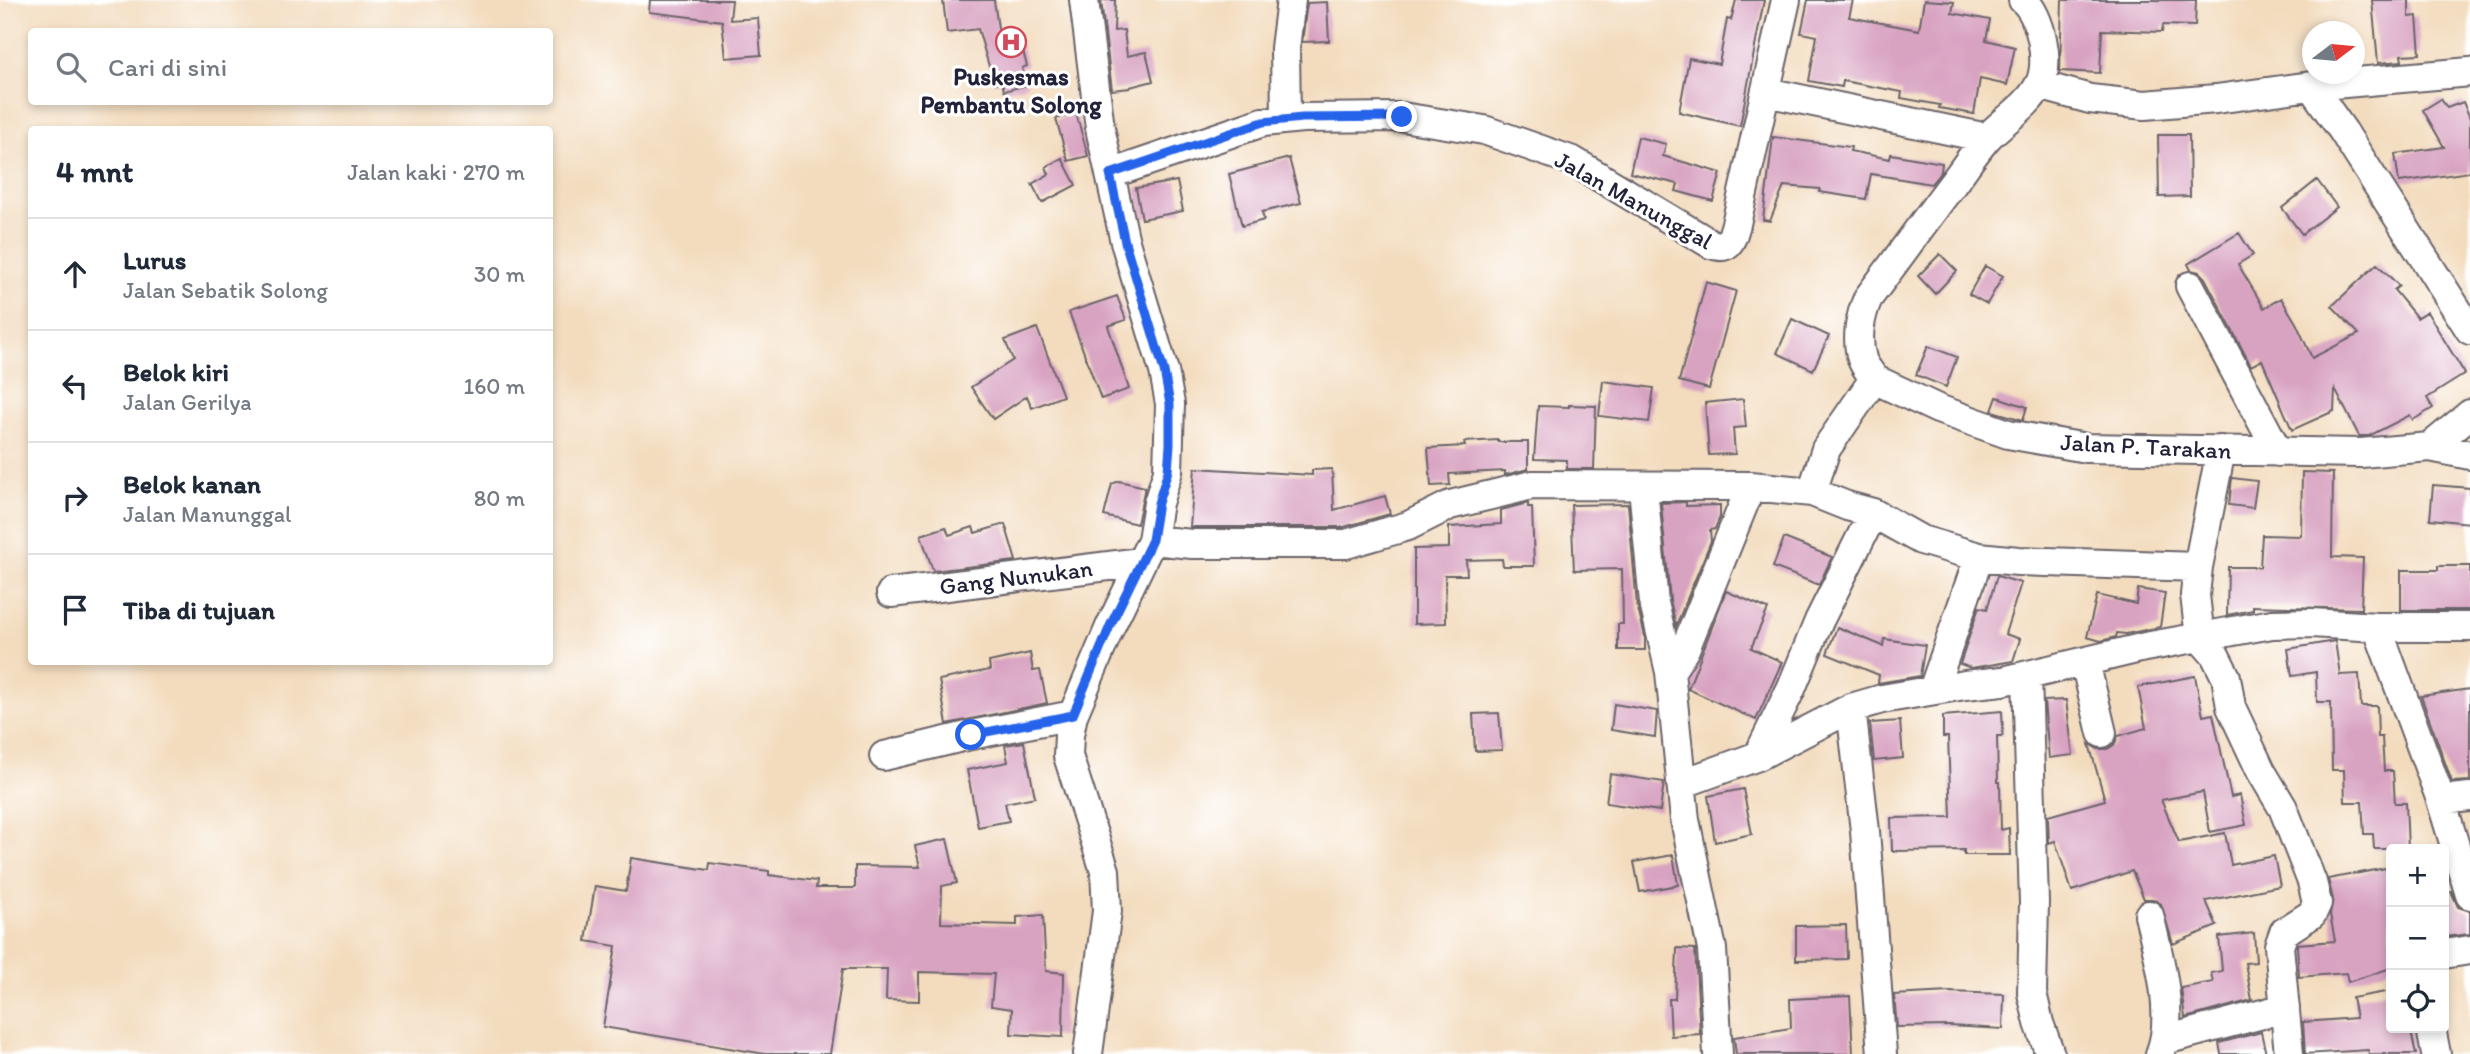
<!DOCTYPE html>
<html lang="id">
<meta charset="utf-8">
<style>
:root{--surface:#fff;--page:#f6f6f7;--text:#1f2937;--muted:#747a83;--line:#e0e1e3}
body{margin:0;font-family:Itim,sans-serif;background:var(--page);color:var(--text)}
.controls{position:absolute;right:21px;bottom:21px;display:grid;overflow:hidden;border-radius:7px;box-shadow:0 4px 10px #0003}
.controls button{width:63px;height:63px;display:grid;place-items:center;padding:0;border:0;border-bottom:2px solid var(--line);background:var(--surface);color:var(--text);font:35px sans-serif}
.compass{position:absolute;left:2302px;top:21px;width:63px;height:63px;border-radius:50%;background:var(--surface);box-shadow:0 4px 10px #0003;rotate:74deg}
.stop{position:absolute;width:21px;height:21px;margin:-16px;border:5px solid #2563eb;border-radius:50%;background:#fff}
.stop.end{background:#2563eb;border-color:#fff;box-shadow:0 2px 7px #0008}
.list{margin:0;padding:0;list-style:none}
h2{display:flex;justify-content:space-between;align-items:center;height:91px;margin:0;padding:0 28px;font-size:30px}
h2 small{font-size:23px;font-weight:400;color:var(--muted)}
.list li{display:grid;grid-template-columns:46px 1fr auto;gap:21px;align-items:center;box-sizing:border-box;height:112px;padding:0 28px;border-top:2px solid var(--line)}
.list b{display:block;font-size:26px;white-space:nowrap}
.list p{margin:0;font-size:23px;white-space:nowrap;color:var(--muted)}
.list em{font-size:23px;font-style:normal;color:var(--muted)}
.icon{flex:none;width:38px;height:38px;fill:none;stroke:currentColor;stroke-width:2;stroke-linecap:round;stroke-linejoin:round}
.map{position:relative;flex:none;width:2470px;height:1054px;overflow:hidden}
.search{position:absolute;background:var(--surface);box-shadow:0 4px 10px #0003;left:28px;top:28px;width:525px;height:77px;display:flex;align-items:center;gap:18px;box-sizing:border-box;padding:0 24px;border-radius:7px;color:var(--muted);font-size:26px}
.panel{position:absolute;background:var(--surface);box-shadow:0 4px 10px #0003;left:28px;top:126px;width:525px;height:539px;border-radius:7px}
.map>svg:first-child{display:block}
</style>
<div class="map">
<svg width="2470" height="1054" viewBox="0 0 2470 1054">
<rect width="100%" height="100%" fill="#fff"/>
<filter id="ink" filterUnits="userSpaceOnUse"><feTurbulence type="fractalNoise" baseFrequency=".0143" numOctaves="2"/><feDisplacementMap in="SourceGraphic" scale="14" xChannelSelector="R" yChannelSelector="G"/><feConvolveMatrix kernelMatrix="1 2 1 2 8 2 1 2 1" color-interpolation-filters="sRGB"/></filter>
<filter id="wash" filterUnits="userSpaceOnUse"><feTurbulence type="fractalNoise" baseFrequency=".00686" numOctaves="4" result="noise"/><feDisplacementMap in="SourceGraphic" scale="28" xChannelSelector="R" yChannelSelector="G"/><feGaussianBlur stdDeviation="1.57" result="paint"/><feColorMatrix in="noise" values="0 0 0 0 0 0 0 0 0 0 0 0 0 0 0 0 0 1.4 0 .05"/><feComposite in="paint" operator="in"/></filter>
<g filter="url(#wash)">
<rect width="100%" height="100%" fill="#f3dcbe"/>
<g id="blocks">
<path fill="#d8a2c1" d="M 650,0 L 732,0 L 730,20 L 758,18 L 761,55 L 726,58 L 722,21 L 649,12 Z
M 943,0 L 994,0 L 1000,42 L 1007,40 L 1008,44 L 1020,41 L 1027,66 L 1022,68 L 1027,85 L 1004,91 L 1002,82 L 994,83 L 978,29 L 947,33 Z
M 1101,0 L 1115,0 L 1114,31 L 1124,30 L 1127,56 L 1146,52 L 1153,81 L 1130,87 L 1130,88 L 1112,90 Z
M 1736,0 L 1764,0 L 1740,126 L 1679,112 L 1689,58 L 1719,64 L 1727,19 L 1731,20 Z
M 1808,0 L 1853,0 L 1849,17 L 1919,30 L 1924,0 L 1954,2 L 1952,13 L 1990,20 L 1986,40 L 2015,47 L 2007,85 L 1980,79 L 1974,114 L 1939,108 L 1940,105 L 1901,98 L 1902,92 L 1843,81 L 1842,87 L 1809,81 L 1817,36 L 1801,33 Z
M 2062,0 L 2196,0 L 2195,26 L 2163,25 L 2162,32 L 2102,30 L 2100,73 L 2060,71 Z
M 2372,0 L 2409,0 L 2409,17 L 2417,16 L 2420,54 L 2401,55 L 2402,61 L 2378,63 Z
M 1327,2 L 1329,41 L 1302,42 L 1307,3 Z
M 2441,99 L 2447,108 L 2463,102 L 2470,118 L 2470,172 L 2399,182 L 2395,154 L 2444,147 L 2423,110 Z
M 1076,113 L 1088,156 L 1068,161 L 1056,119 Z
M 2158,135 L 2189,135 L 2190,196 L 2159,197 Z
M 1638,137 L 1666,144 L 1663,156 L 1721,173 L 1713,201 L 1676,191 L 1678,184 L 1630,173 Z
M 1773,137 L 1851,147 L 1850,151 L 1890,159 L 1891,154 L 1942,163 L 1941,172 L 1931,184 L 1871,174 L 1866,199 L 1819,192 L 1820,189 L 1784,186 L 1770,221 L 1763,220 Z
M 1062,158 L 1076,185 L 1042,203 L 1032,184 L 1049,174 L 1046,167 Z
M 1289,158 L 1301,203 L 1262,212 L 1264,220 L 1242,226 L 1229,174 Z
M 2317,180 L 2337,207 L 2302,234 L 2282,208 Z
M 1177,181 L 1183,211 L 1142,219 L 1136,188 Z
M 2239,233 L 2253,255 L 2238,264 L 2264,308 L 2281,298 L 2296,323 L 2312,358 L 2359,334 L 2332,306 L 2377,264 L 2399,286 L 2394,290 L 2417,318 L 2427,312 L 2465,374 L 2427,398 L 2433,408 L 2413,420 L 2410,415 L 2369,436 L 2359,436 L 2335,389 L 2334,411 L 2292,430 L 2262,360 L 2251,366 L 2205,278 L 2199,272 L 2191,270 L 2188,264 Z
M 1940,254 L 1957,271 L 1935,294 L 1918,276 Z
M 1985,266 L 2003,276 L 1987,304 L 1969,294 Z
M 1706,282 L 1736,291 L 1709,389 L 1679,381 Z
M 1117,296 L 1126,320 L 1108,326 L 1129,389 L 1101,399 L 1069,312 Z
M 1792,319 L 1829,336 L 1813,370 L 1777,353 Z
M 1037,328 L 1063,396 L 1032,408 L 1027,396 L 993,419 L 971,387 L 1013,360 L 1005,340 Z
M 1928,346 L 1957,357 L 1946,387 L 1916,375 Z
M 1603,381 L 1654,388 L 1649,422 L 1599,416 Z
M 1997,397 L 2027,407 L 2023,420 L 1992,411 Z
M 1743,399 L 1746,427 L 1733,428 L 1735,454 L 1709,455 L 1705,403 Z
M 1569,405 L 1596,406 L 1594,469 L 1567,469 L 1567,460 L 1534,459 L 1538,406 L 1569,407 Z
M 1498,440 L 1498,442 L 1528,442 L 1528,469 L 1505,475 L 1505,471 L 1449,474 L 1450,485 L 1431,486 L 1428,448 L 1465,446 L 1464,442 Z
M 1195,468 L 1312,475 L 1312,470 L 1332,469 L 1334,510 L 1385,496 L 1390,514 L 1344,527 L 1190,527 Z
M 2302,472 L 2333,473 L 2332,557 L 2363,558 L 2361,609 L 2253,606 L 2253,610 L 2227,615 L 2228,567 L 2260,567 L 2262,535 L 2301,536 Z
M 2232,478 L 2257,481 L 2253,508 L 2229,505 Z
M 1119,481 L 1145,487 L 1137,524 L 1104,516 L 1112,484 Z
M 2433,485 L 2470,488 L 2470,523 L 2430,519 Z
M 1686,502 L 1686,506 L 1720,505 L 1720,517 L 1715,529 L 1710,530 L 1711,541 L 1676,626 L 1670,600 L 1661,503 Z
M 1528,503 L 1528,507 L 1532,507 L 1534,566 L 1503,566 L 1502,559 L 1466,560 L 1467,575 L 1445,575 L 1446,623 L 1414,624 L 1414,549 L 1449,548 L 1449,527 L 1501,524 L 1501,510 Z
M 1628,504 L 1637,605 L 1645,636 L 1645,650 L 1618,650 L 1618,624 L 1623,624 L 1622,569 L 1574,570 L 1571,505 Z
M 1005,524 L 1016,561 L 933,571 L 921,535 L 946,527 L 949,535 L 973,527 L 975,533 Z
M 1784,538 L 1832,557 L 1819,585 L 1773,567 Z
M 2438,566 L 2470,566 L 2470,610 L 2401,610 L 2401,570 L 2438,570 Z
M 1997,576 L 2021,583 L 2005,634 L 2020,639 L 2013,661 L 1971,668 L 1960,664 L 1979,607 L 1987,609 Z
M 2138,589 L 2165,593 L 2160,627 L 2126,634 L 2117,633 L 2116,637 L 2101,641 L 2087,637 L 2097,595 L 2136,604 Z
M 1726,591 L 1768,609 L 1751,648 L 1782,662 L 1756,720 L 1688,689 Z
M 1837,627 L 1883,646 L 1884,639 L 1925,645 L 1920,676 L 1878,683 L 1879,675 L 1827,654 Z
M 2335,641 L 2340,675 L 2359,674 L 2361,706 L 2377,706 L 2378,737 L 2382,737 L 2384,771 L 2393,771 L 2395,803 L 2406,803 L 2408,849 L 2374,849 L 2373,834 L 2364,834 L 2362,802 L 2345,802 L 2344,770 L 2332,770 L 2331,702 L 2317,702 L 2316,672 L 2292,676 L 2288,649 Z
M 1030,653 L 1033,671 L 1040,670 L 1047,703 L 947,724 L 939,680 L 990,670 L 989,662 Z
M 2195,676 L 2203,716 L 2213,714 L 2231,797 L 2240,795 L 2246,825 L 2210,832 L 2203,792 L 2161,800 L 2179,842 L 2225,833 L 2231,865 L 2274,856 L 2280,886 L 2206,901 L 2217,926 L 2173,944 L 2161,904 L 2153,899 L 2144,899 L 2132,871 L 2072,891 L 2055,841 L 2049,843 L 2048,816 L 2105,800 L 2089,744 L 2098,749 L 2107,749 L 2114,745 L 2118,736 L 2146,728 L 2138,687 Z
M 2470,689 L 2470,781 L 2452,782 L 2421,696 Z
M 2066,700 L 2073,755 L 2049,758 L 2044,701 Z
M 1614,704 L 1657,711 L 1655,737 L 1611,730 Z
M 2002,711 L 2003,736 L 1997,736 L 1998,782 L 2000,782 L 2001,830 L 2009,828 L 2010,855 L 1964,855 L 1964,850 L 1892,851 L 1891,818 L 1951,817 L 1948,737 L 1943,737 L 1943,716 Z
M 1499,713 L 1502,750 L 1475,751 L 1473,714 Z
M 1900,721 L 1903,758 L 1874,761 L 1870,723 Z
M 1024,742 L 1035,797 L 1005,803 L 1009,821 L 978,827 L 967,770 L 1008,762 L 1005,745 Z
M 1610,774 L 1664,782 L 1660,811 L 1606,803 Z
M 1743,789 L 1752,834 L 1715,842 L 1708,796 Z
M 947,839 L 957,883 L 942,886 L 941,923 L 1017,925 L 1017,917 L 1043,915 L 1046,971 L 1064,973 L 1063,1037 L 1011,1034 L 1012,1009 L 991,1006 L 994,974 L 919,972 L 919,1001 L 886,1000 L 887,969 L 843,969 L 830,1054 L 765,1054 L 603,1027 L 616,946 L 586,941 L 595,886 L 626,891 L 631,858 L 709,870 L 710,863 L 769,871 L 769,875 L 817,881 L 816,888 L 855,888 L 855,866 L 920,867 L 915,846 Z
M 1673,855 L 1678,885 L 1640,892 L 1634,862 Z
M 2386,868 L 2391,897 L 2391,968 L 2348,982 L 2346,973 L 2299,977 L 2297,944 L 2335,941 L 2330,914 L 2333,899 L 2328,879 Z
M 2451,891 L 2458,907 L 2470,911 L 2470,934 L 2444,937 L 2444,894 Z
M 1846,925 L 1847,959 L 1796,960 L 1796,926 Z
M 2254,933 L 2256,962 L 2245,963 L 2252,1000 L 2185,1018 L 2181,988 L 2213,982 L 2211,973 L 2222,971 L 2219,937 Z
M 1677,948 L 1695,949 L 1700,1034 L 1671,1036 L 1669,999 L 1675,999 Z
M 2391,991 L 2391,1028 L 2410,1028 L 2416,1054 L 2369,1054 L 2368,1050 L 2305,1054 L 2303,1022 L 2356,1018 L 2352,998 Z
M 1949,992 L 2004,994 L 2003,1029 L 1949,1026 L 1897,1027 L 1894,995 Z
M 1850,996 L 1853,1054 L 1736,1054 L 1734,1037 L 1791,1028 L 1790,999 Z
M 2261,1032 L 2266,1054 L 2221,1054 L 2219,1043 Z"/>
</g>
</g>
<g filter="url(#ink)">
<use href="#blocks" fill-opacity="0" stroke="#6b6369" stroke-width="2"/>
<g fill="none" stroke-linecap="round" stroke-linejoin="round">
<g stroke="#6b6369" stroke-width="32">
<path id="minor" d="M 1084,0 L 1100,128 L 1110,174 L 1125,242 L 1164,371 L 1170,404 L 1168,471 L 1158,503 L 1152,540 L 1110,627 L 1073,715 L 1069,735 L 1068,756 L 1105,871 L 1107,911 L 1088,1054
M 2039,85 L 2090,99 L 2145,105 L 2216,99 L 2311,86 L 2470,72
M 2311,86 L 2343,131 L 2470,330
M 1766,92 L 1987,138
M 1286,119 L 1285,48 L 1291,0
M 1110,174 L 1263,122 L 1302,118 L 1402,117 L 1484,130 L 1573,161 L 1711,244 C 1730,251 1731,240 1736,224 L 1786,0
M 2190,286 L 2278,452
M 1874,379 L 1938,409 L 2008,434 L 2086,448 L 2361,453 L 2430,447 L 2470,455
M 1874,379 C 1871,373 1864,366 1862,359 C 1856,339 1860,316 1868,298 C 1896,261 1923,223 1951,186 C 1963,170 1974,153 1986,139 C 2002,121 2028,107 2039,85 C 2051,64 2041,15 2023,0
M 2430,447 L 2470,414
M 1643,487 L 1654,603 L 1670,672 L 1685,820 L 1712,949 L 1718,1054
M 1812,492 L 1826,449 L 1874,379
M 1152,540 L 1192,544 L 1346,544 L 1408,526 L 1450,505 L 1532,485 L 1751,486 L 1812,492 L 1847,506 L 1873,513 L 1921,540 L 1979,557 L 2018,561 L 2198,567 L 2195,595 L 2200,638 L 2215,655 L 2226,677 L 2231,707 L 2261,771 L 2283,808 L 2312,882 L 2317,903 L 2312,914 L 2284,932 L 2279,946 L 2289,1054
M 2198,567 L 2221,450
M 891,593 L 1141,562
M 2377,627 L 2441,800 L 2470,895
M 2085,662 L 2102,733
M 1670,672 L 1685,649 L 1751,486
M 2027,676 L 2034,902 L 2032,993 L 2039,1023 L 2050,1054
M 1933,690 L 1979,557
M 1851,708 L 1865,831 L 1882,1054
M 884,756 L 971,735 L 1073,715
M 1758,756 L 1791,689 L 1819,621 L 1873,513
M 1681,784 L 1758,756 L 1851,708 L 1882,699 L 1965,685 L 2003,681 L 2145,647 L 2272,624 L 2311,623 L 2377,627 L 2470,627
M 2441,800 L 2470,797
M 2149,915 C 2158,954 2176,1016 2160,1054
M 2444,954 L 2470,950
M 2431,1028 L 2436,1054
M 2165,1040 L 2285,1008"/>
</g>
<use href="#minor" stroke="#fff" stroke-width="28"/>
</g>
</g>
<g fill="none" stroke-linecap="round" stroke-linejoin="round" filter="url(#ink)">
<path stroke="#2563eb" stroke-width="9" d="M 971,735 L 1073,715 L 1110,626 L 1152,540 L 1158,503 L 1168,471 L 1170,445 L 1170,404 L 1164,371 L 1125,242 L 1110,174 L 1263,122 L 1302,118 L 1402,117"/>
</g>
<defs>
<g id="hospital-ring" transform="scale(1.575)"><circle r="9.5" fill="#fff" stroke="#d1495b" stroke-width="1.5"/><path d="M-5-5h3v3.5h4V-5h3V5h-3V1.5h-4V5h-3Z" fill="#d1495b"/></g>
</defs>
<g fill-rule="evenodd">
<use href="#hospital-ring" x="1011" y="42"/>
</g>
<g text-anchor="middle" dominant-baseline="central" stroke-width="6" stroke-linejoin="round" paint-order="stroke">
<g font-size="24" font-weight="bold" fill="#22223b" stroke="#fff">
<text x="1011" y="76">Puskesmas<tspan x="1011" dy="28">Pembantu Solong</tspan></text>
</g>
<g font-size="24" fill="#22223b" stroke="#fff">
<text transform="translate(1634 200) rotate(29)">Jalan Manunggal</text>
<text transform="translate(2146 446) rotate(3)">Jalan P. Tarakan</text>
<text transform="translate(1016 577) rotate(-7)">Gang Nunukan</text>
</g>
</g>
</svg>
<div class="controls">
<button>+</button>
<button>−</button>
<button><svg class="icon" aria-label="locate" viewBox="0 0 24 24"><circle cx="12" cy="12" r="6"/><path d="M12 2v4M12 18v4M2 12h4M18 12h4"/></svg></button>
</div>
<svg class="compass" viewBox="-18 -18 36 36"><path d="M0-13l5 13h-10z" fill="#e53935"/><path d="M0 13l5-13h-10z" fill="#747a83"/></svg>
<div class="stop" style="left:971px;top:735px"></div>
<div class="stop end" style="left:1402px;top:117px"></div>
<div class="search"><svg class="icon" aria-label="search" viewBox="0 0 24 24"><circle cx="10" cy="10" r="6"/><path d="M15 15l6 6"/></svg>Cari di sini</div>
<section class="panel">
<h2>4 mnt<small>Jalan kaki · 270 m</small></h2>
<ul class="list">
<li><svg class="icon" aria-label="ahead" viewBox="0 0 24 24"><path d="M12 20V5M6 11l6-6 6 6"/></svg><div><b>Lurus</b><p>Jalan Sebatik Solong</p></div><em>30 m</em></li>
<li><svg class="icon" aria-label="left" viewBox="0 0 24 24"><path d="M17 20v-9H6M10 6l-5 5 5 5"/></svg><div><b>Belok kiri</b><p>Jalan Gerilya</p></div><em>160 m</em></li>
<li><svg class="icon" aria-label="right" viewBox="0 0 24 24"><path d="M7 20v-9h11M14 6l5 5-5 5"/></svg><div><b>Belok kanan</b><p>Jalan Manunggal</p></div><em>80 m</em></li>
<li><svg class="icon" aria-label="arrive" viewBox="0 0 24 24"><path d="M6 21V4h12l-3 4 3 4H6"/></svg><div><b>Tiba di tujuan</b></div></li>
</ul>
</section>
</div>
